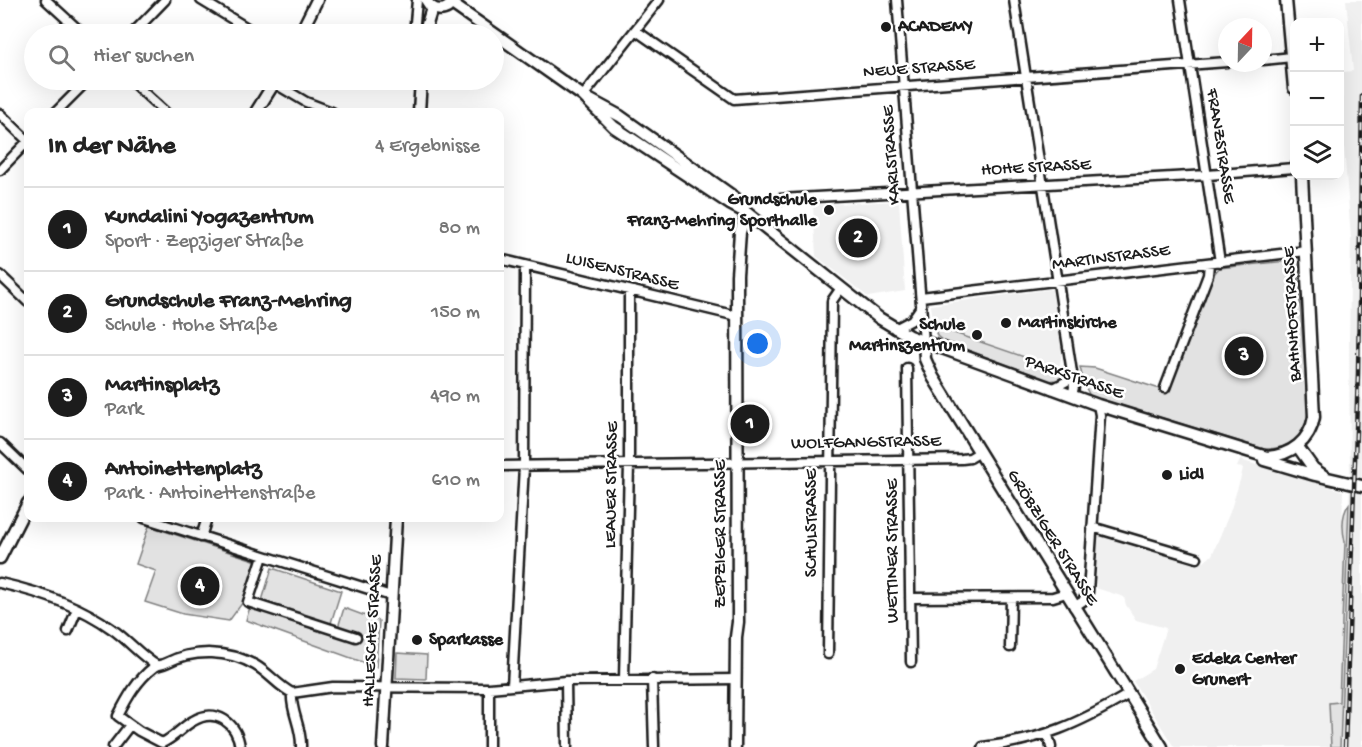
<!DOCTYPE html>
<html lang="de">
<meta charset="utf-8">
<style>
:root{--surface:#fff;--page:#f2f2f2;--text:#222;--muted:#767676;--line:#e0e0e0;--accent:#1c1c1c}
body{margin:0;font-family:"Gochi Hand",sans-serif;background:var(--page);color:var(--text)}
.controls{position:absolute;right:18px;top:18px;display:grid;overflow:hidden;border-radius:12px;box-shadow:0 6px 24px #0002}
.controls button{width:54px;height:54px;display:grid;place-items:center;padding:0;border:0;border-bottom:2px solid var(--line);background:var(--surface);color:var(--text);font:30px sans-serif}
.compass{position:absolute;left:1218px;top:18px;width:54px;height:54px;border-radius:50%;background:var(--surface);box-shadow:0 6px 24px #0002;rotate:22deg}
.you{position:absolute;left:758px;top:344px;width:21px;height:21px;margin:-15px;border:4px solid #fff;border-radius:50%;background:#1a73e8;box-shadow:0 0 0 9px #1a73e833}
.badge{display:grid;place-items:center;width:39px;height:39px;border-radius:50%;background:var(--accent);color:#fff;font-size:20px;font-weight:700}
.pin{position:absolute;translate:-50% -50%;border:3px solid #fff;box-shadow:0 2px 6px #0006}
.list{margin:0;padding:0;list-style:none}
h2{display:flex;justify-content:space-between;align-items:center;height:78px;margin:0;padding:0 24px;font-size:26px}
h2 small{font-size:20px;font-weight:400;color:var(--muted)}
.list li{display:grid;grid-template-columns:39px 1fr auto;gap:18px;align-items:center;box-sizing:border-box;height:84px;padding:0 24px;border-top:2px solid var(--line)}
.list b{display:block;font-size:22px;white-space:nowrap}
.list p{margin:0;font-size:20px;white-space:nowrap;color:var(--muted)}
.list em{font-size:20px;font-style:normal;color:var(--muted)}
.icon{flex:none;width:33px;height:33px;fill:none;stroke:currentColor;stroke-width:2;stroke-linecap:round;stroke-linejoin:round}
.map{position:relative;flex:none;width:1362px;height:747px;overflow:hidden}
.search{position:absolute;background:var(--surface);box-shadow:0 6px 24px #0002;left:24px;top:24px;width:480px;height:66px;display:flex;align-items:center;gap:15px;box-sizing:border-box;padding:0 21px;border-radius:33px;color:var(--muted);font-size:22px}
.panel{position:absolute;background:var(--surface);box-shadow:0 6px 24px #0002;left:24px;top:108px;width:480px;height:414px;border-radius:12px}
.map>svg:first-child{display:block}
</style>
<div class="map">
<svg width="1362" height="747" viewBox="0 0 1362 747">
<rect width="100%" height="100%" fill="#fff"/>
<filter id="ink" filterUnits="userSpaceOnUse"><feTurbulence type="fractalNoise" baseFrequency=".0167" numOctaves="2"/><feDisplacementMap in="SourceGraphic" scale="12" xChannelSelector="R" yChannelSelector="G"/><feConvolveMatrix kernelMatrix="1 2 1 2 8 2 1 2 1" color-interpolation-filters="sRGB"/></filter>
<g filter="url(#ink)">
<path fill="#f0f0f0" d="M 1346,0 L 1362,0 L 1362,747 L 1340,747 L 1350,473 L 1349,339 L 1351,238 L 1343,133 L 1343,72 L 1353,71 Z
M 899,201 L 905,291 L 868,297 L 816,256 L 813,205 Z
M 1052,289 L 1062,351 L 1059,369 L 934,326 L 931,305 Z
M 1240,460 L 1343,491 L 1342,529 L 1345,542 L 1339,702 L 1329,703 L 1331,747 L 1174,747 L 1133,681 L 1153,669 L 1166,628 L 1136,620 L 1126,605 L 1124,597 L 1096,588 L 1098,535 L 1196,562 L 1204,562 L 1212,555 L 1230,512 L 1241,477 L 1243,468 L 1237,467 Z"/>
<path fill="#e2e2e2" stroke="#7f7f7f" stroke-width="1.5" d="M 1297,260 L 1308,413 C 1303,440 1291,449 1264,449 L 1090,396 L 1084,384 L 1080,367 L 1095,368 L 1169,392 L 1214,274 L 1219,268 Z
M 934,326 L 1059,369 L 1066,371 L 1063,379 L 1049,381 L 942,340 L 937,336 Z
M 1349,504 L 1340,747 L 1331,747 L 1329,703 L 1339,702 L 1345,542 C 1342,529 1341,515 1349,504 Z
M 149,526 L 257,561 L 243,602 L 229,621 L 183,614 L 145,602 L 156,571 L 136,564 Z
M 272,568 L 341,591 L 330,626 L 261,604 Z
M 250,607 L 336,634 L 344,608 L 379,621 L 376,667 L 246,620 Z
M 397,653 L 427,655 L 426,679 L 396,678 Z"/>
<g fill="none" stroke-linecap="round" stroke-linejoin="round">
<g stroke="#1c1c1c" stroke-width="13">
<path id="street" d="M 46,0 L 83,34
M 201,0 L 257,34
M 897,0 L 924,342
M 1014,0 L 1073,379 L 1074,387 L 1072,396
M 1180,0 L 1220,262
M 635,30 L 734,99 L 1227,62
M 132,34 L 165,0
M 414,34 L 417,0
M 1263,60 L 1292,57
M 130,80 L 165,112
M 274,83 L 306,102 L 332,112
M 583,96 L 659,0
M 56,112 L 88,80
M 0,114 L 28,141
M 0,170 L 28,141
M 780,199 L 1208,175 L 1294,168
M 500,259 L 737,316
M 0,275 L 28,302
M 921,297 L 1306,251
M 895,329 L 912,320 L 921,307
M 907,368 L 911,662
M 1165,388 L 1208,275 L 1209,263
M 1052,389 L 1067,381 L 1071,370
M 0,443 L 28,470
M 500,466 L 962,459 L 970,458 L 980,452
M 144,518 L 391,596
M 1092,527 L 1197,558
M 201,537 L 207,518
M 263,556 L 248,602 L 356,637
M 0,583 C 40,592 79,605 112,629 C 128,640 140,655 156,665
M 910,598 L 1053,597 L 1066,593
M 1074,607 L 1083,601 L 1088,592 L 1100,415 L 1098,405
M 68,631 L 77,609
M 1010,647 L 1011,598
M 828,654 L 832,301 L 841,288
M 624,679 L 629,464 L 629,291
M 652,679 L 654,747
M 566,681 L 567,747
M 512,686 L 524,466 L 525,266
M 292,693 L 333,687 L 489,688 L 566,681 L 736,679
M 292,693 C 290,710 302,727 301,747
M 1048,735 L 1051,747
M 113,747 L 130,725
M 240,747 C 237,723 216,707 193,721 C 182,727 174,738 162,743 L 139,731 L 118,716 C 127,698 137,680 154,667 C 157,665 162,665 166,663 C 194,649 228,650 255,665 C 269,673 278,686 292,693
M 489,747 L 489,688
M 983,747 C 1042,740 1078,724 1129,694"/>
</g>
<g stroke="#1c1c1c" stroke-width="15">
<path id="secondary" d="M 426,0 C 433,13 447,13 454,0
M 1286,0 L 1294,88
M 452,4 L 583,96 L 620,116 L 734,197 L 740,202 L 746,213
M 300,34 L 317,0
M 424,34 L 432,8
M 583,96 L 614,127 L 730,204 L 747,213 L 879,318 L 909,336 L 1098,405 L 1267,457 C 1291,455 1310,441 1314,417 L 1302,176
M 256,112 L 276,80
M 419,112 L 421,80
M 924,342 L 925,359 L 933,377 L 1162,747
M 1298,447 L 1313,468 L 1324,476
M 1264,460 L 1315,475 L 1362,486
M 0,558 L 28,503
M 383,747 L 396,518
M 735,747 L 736,637 L 738,622 L 737,275 L 740,232 L 747,213"/>
</g>
<use href="#street" stroke="#fff" stroke-width="8"/>
<use href="#secondary" stroke="#fff" stroke-width="10"/>
<g stroke="#1c1c1c" stroke-width="4.5">
<path id="rail" d="M 1345,747 L 1358,373 L 1362,96"/>
</g>
<use href="#rail" stroke="#fff" stroke-width="2" stroke-dasharray="7" stroke-linecap="butt"/>
</g>
</g>
<g fill="#1c1c1c" stroke="#fff" stroke-width="2">
<circle cx="886" cy="27" r="6"/>
<circle cx="829" cy="210" r="6"/>
<circle cx="1006" cy="323" r="6"/>
<circle cx="977" cy="335" r="6"/>
<circle cx="1167" cy="475" r="6"/>
<circle cx="417" cy="640" r="6"/>
<circle cx="1180" cy="669" r="6"/>
</g>
<g text-anchor="middle" dominant-baseline="central" stroke-width="5" stroke-linejoin="round" paint-order="stroke">
<g font-size="18" font-weight="bold" fill="#1c1c1c" stroke="#fff" text-anchor="start">
<text x="898" y="27">ACADEMY</text>
<text x="817" y="200" text-anchor="end">Grundschule<tspan x="817" dy="21">Franz-Mehring Sporthalle</tspan></text>
<text x="1018" y="323">Martinskirche</text>
<text x="965" y="325" text-anchor="end">Schule<tspan x="965" dy="21">Martinszentrum</tspan></text>
<text x="1179" y="475">Lidl</text>
<text x="429" y="640">Sparkasse</text>
<text x="1192" y="659">Edeka Center<tspan x="1192" dy="21">Grunert</tspan></text>
</g>
<g font-size="18" fill="#1c1c1c" stroke="#fff">
<text transform="translate(919 69) rotate(-4)">NEUE STRASSE</text>
<text transform="translate(1220 146) rotate(81)">FRANZSTRASSE</text>
<text transform="translate(892 155) rotate(-94)">KARLSTRASSE</text>
<text transform="translate(1036 168) rotate(-3)">HOHE STRASSE</text>
<text transform="translate(1111 258) rotate(-7)">MARTINSTRASSE</text>
<text transform="translate(622 272) rotate(14)">LUISENSTRASSE</text>
<text transform="translate(1293 314) rotate(-93)">BAHNHOFSTRASSE</text>
<text transform="translate(1074 378) rotate(19)">PARKSTRASSE</text>
<text transform="translate(866 443) rotate(-1)">WOLFGANGSTRASSE</text>
<text transform="translate(612 485) rotate(-89)">LEAUER STRASSE</text>
<text transform="translate(812 523) rotate(-90)">SCHULSTRASSE</text>
<text transform="translate(721 534) rotate(-90)">ZEPZIGER STRASSE</text>
<text transform="translate(1052 538) rotate(58)">GRÖBZIGER STRASSE</text>
<text transform="translate(893 551) rotate(-90)">WETTINER STRASSE</text>
<text transform="translate(373 631) rotate(-87)">HALLESCHE STRASSE</text>
</g>
</g>
</svg>
<div class="controls">
<button>+</button>
<button>−</button>
<button><svg class="icon" aria-label="layers" viewBox="0 0 24 24"><path d="M12 4l9 5-9 5-9-5zM3 14l9 5 9-5"/></svg></button>
</div>
<svg class="compass" viewBox="-18 -18 36 36"><path d="M0-13l5 13h-10z" fill="#e53935"/><path d="M0 13l5-13h-10z" fill="#767676"/></svg>
<div class="you"></div>
<div class="pin badge" style="left:750px;top:424px">1</div>
<div class="pin badge" style="left:858px;top:238px">2</div>
<div class="pin badge" style="left:1244px;top:356px">3</div>
<div class="pin badge" style="left:200px;top:586px">4</div>
<div class="search"><svg class="icon" aria-label="search" viewBox="0 0 24 24"><circle cx="10" cy="10" r="6"/><path d="M15 15l6 6"/></svg>Hier suchen</div>
<section class="panel">
<h2>In der Nähe<small>4 Ergebnisse</small></h2>
<ul class="list">
<li><span class="badge">1</span><div><b>Kundalini Yogazentrum</b><p>Sport · Zepziger Straße</p></div><em>80 m</em></li>
<li><span class="badge">2</span><div><b>Grundschule Franz-Mehring</b><p>Schule · Hohe Straße</p></div><em>150 m</em></li>
<li><span class="badge">3</span><div><b>Martinsplatz</b><p>Park</p></div><em>490 m</em></li>
<li><span class="badge">4</span><div><b>Antoinettenplatz</b><p>Park · Antoinettenstraße</p></div><em>610 m</em></li>
</ul>
</section>
</div>
